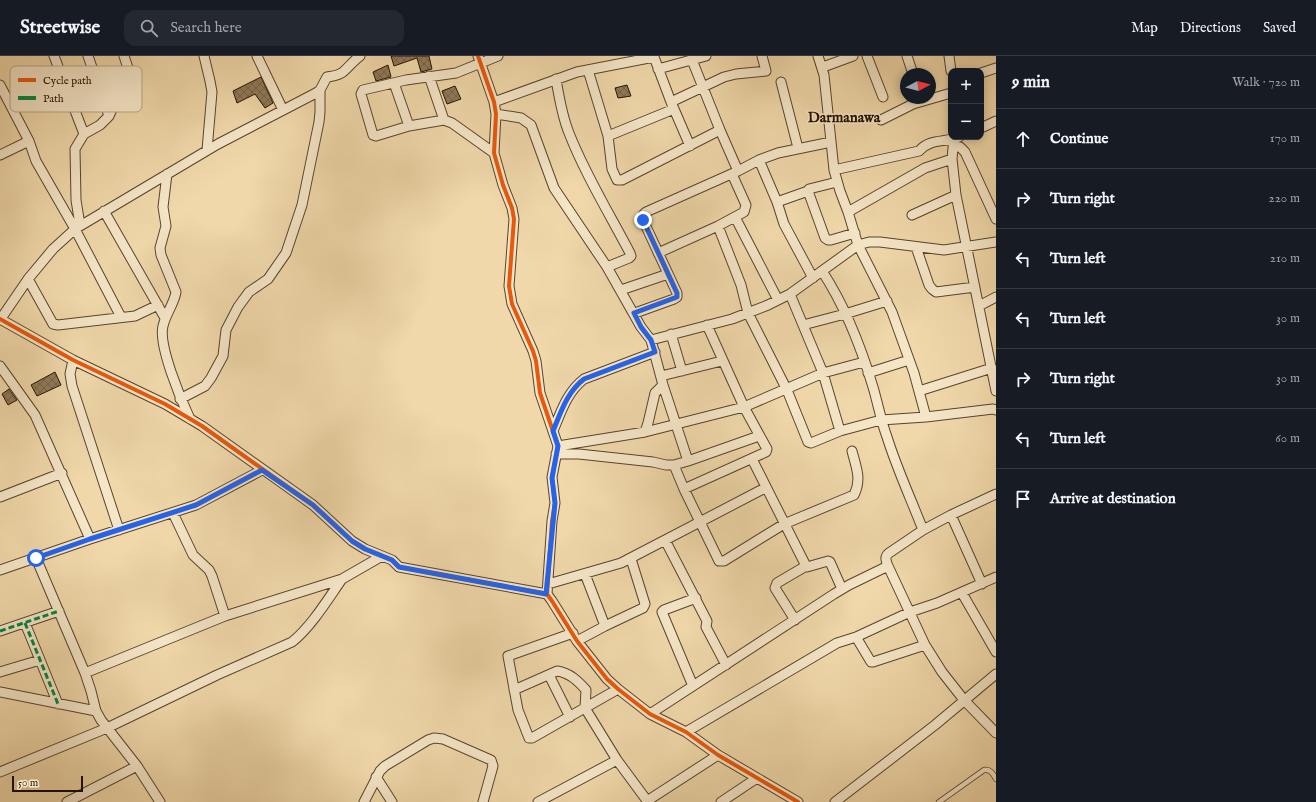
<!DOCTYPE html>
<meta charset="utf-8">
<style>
:root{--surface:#171b24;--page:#242831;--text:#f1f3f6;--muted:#9ea1a6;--line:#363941}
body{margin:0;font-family:"IM FELL English",serif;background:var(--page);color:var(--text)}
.controls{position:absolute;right:12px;top:12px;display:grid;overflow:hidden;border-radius:8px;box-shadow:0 2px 10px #0003}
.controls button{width:36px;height:36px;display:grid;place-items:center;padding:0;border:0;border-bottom:1px solid var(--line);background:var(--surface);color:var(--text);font:20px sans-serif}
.compass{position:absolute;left:900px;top:12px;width:36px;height:36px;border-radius:50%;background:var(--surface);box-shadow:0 2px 10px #0003;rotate:83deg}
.scale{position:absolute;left:12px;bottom:10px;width:71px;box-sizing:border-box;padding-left:4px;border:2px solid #261201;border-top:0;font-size:11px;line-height:14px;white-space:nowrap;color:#261201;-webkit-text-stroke:3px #f5e6c8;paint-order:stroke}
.stop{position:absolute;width:12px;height:12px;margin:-9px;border:3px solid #2563eb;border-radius:50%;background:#fff}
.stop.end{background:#2563eb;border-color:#fff;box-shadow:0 1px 4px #0008}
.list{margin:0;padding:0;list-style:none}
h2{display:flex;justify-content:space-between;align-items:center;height:52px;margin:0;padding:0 16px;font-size:17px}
h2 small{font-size:13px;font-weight:400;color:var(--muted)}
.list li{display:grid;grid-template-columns:26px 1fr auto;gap:12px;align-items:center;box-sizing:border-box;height:60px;padding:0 16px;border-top:1px solid var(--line)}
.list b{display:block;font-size:15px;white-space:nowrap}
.list em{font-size:13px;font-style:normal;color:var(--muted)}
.icon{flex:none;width:22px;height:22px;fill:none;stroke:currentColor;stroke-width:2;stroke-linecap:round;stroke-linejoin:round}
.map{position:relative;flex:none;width:996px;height:746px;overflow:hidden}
header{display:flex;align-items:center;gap:24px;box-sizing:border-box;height:56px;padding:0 20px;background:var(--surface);border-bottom:1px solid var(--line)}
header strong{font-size:19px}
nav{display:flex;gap:22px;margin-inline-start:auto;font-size:14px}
.search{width:280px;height:36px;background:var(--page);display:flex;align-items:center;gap:10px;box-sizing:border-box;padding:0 14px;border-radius:12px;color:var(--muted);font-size:15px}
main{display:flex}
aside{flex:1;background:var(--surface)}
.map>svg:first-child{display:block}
</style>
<header>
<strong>Streetwise</strong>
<div class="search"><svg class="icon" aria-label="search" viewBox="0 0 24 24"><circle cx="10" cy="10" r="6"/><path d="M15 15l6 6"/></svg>Search here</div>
<nav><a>Map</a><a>Directions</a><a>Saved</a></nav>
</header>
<main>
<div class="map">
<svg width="996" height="746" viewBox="0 0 996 746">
<defs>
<pattern id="building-cross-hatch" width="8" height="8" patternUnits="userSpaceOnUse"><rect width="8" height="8" fill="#8f7959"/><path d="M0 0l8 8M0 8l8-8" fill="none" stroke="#756247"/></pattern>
</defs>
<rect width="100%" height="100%" fill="#f0d8aa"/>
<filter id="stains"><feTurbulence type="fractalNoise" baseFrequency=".005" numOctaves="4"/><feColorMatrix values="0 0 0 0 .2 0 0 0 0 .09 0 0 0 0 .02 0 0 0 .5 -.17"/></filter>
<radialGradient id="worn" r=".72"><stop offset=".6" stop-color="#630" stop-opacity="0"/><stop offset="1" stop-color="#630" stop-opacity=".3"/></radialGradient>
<path fill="url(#building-cross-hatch)" stroke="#261201" d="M 391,0 L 429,0 L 432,13 L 421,16 L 417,2 L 394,10 Z
M 388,9 L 391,21 L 376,25 L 373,16 Z
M 261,21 L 273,47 L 265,52 L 255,38 L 237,47 L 233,35 Z
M 627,29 L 631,40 L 618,42 L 615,32 Z
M 455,30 L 461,43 L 447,48 L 442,35 Z
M 55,316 L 61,329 L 37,340 L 31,329 Z
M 9,333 L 17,344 L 8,349 L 2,338 Z"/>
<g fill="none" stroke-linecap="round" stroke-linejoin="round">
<g stroke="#58442b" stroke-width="6">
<path id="service" d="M 939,746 L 984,714 C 991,713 993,718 996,723"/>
</g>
<g stroke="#58442b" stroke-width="11">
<path id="minor" d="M 54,0 L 84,78 L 100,69 L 109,60 L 129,15 L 124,0
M 88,0 L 109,60
M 204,0 L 210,25 L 212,36 L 207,94
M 257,0 L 283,54
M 478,0 L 494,46 L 496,58 L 494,97 L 503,129 L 512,152 L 514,163 L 509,230 L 512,248 L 533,295 L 536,305 L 540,337 L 558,390 L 552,421 L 555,447 L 552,465 L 547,538
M 818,0 L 824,19 L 834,114 L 840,135 L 848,156 L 858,189 L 892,256 L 914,317 L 926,361
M 867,0 L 883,41
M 907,0 L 913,18
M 949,0 L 951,15
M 692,4 L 720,74 L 738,115
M 823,11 L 853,0
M 658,13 L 706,0
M 588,14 L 608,80 L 612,113 L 617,124 L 622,124 L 720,74
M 981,17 L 996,12
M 429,20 L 444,64
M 556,23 C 559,41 562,60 569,77 C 585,118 609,157 630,197 L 631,200 L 629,202 L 607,211
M 781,26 L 798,92
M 394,27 L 409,70
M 0,29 L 29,85 L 36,105 L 75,173 L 121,261
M 494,46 L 577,16 L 654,1 L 671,46 L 690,90
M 671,46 L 724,21 L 736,18 L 766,15 L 762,0
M 496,58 L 521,62 L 531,69 L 554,132 L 607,211 L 641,271 L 651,284 L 663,329 L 688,405
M 881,64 L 913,48 L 951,37
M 981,72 L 996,65
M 608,80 L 674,53
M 954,81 L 952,103 L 956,139 L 996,335
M 954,90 L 960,91 L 965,96 L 996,163
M 494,97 L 452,67 L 444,64 L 409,70 L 376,80 L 373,79 L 361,38 L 363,34 L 406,24 L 456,17 L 498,0
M 0,99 L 29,85
M 759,104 L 777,146 L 784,168 L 813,222
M 834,114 L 919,95 C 930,82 945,87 959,81
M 167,118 L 163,151 L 166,170 L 160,192 L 161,199 L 176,236 C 174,248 166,257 163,270 C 158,289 181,344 190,363
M 808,135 L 825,182 L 828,184 L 831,184 L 855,177
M 777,146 L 808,135 L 809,133 L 837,126
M 104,155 L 165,262
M 848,156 L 925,112 L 952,103
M 912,159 L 956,139
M 735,161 L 778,244
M 80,169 L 76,144 L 75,93 L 84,78
M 718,170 L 741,229 L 748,257 L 787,334 L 808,386 L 811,387 L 840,375 L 881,364 L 926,361 L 993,353 L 996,354
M 916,191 L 929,229 L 932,233 L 936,236 L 975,231
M 658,197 L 718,170 L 744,156 L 746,149 L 732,118
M 822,215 C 845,250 861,291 873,331 C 878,348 881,365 887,381 C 897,413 911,443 923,474
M 28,223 L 53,268 L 58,269 L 135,260 L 158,249
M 621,234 L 668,218
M 790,238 L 823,317 L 840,375
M 979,250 L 996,241
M 635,257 L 674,243 L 677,241 L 677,237 L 643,164 L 643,159 L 646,156 L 738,115 L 759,104 L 778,97 L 831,86
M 0,263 L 73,304 L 165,348 L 202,370 L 313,449 L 352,485 L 365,493 L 392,504 L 399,511 L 547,538 L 552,545 L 577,585 L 607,623 L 618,633 L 650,658 L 686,676 L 718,699 L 798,746
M 0,264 L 28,223 L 53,193 L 75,173 L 218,88 L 316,37 L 320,34 L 327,21 C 332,20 338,20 343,16 C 349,11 353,5 360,0
M 803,269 L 845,258 L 887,245
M 671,278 L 682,315
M 651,284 L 732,263 L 768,249 L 790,238 L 858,189 L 869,186 L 880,186 L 944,194 L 996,186
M 73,304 L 70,318 L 72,330 L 119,474
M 0,310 L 35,359 L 90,483
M 868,317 L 909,304
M 661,320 L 722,305
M 919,335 L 992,312
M 180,343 L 205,330 L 211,322 L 223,300 L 226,274 L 238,251 L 249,236 L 268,223 L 286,197 L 302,149 L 319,66 L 320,56 L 320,34
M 553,375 C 561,356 567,336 584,323 L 655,296
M 645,376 L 648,367 L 655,337 L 663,329
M 558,390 L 645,376 L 744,351 L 823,317 L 864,306
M 556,398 L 579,398 L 653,406 L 666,409 L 674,409 L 688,405 L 759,380
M 752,403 L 806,510
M 674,409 L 684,433 L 719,505 L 724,505 L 784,468 L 854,439 C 862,423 856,411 852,395
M 684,433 L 766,396 L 767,393 L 744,351 L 707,269
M 996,438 L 951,459 L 923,474 L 889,497 C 884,501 886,505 888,510 L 925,589 L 942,616 L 964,644 L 996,677
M 0,441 L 62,417
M 173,457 L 193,499 L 209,514 L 212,520 L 225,560
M 951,459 L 982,528
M 665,484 L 707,565 L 706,571 L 726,609
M 36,502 L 85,617 L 91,635 L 96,655 L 101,664 L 137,710 L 160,746
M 0,514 L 90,483 L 196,449 L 262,414
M 585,518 L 605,570
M 548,528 L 621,507 L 765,432
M 962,537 L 996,596
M 795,564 L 775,532 L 777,527 L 806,510 L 807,511 L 828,505 L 830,506 L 842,533
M 25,567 L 58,648
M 0,575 L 59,555
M 573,577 L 508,600 L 518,654 L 529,682 L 532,682 L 618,633
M 856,581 L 871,606 L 873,606 L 925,589
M 577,585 L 605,570 L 643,552 L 645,548 L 631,503
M 0,616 L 40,604
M 85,617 L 225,560 L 342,523 L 382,500
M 549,619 L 570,661
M 693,630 L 662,556 L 664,554 L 696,542
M 514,634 L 557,615 C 570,617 578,625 586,634 L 585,652 L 617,704 L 648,746
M 0,636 L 96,655
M 650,658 L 834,538 L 849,529 L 888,510
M 686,676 L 837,587 L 856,581 L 910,556 L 937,547 L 996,521
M 0,716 L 107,672 L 217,619 L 292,586 C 311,571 328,543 342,523
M 376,721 L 392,746
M 647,745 L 718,699
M 67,746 L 137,710
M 364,746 L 380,715 L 385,710 L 428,684 L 434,682 L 443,683 L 491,704 L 493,710 L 483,746
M 538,746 L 617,704
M 721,746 L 757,722
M 835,746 L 935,669 L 996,618"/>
</g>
<use href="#service" stroke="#f5e6c8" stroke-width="4.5"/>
<use href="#minor" stroke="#f5e6c8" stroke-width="9"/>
<path stroke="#00873e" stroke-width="3" stroke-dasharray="6 3" stroke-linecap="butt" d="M 25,567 L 58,648
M 0,575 L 59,555"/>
<g stroke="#f5e6c8" stroke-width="6">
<path id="cycleway" d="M 478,0 L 494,46 L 496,58 L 494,97 L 503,129 L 512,152 L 514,163 L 509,230 L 512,248 L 533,295 L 536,305 L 540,337 L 558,390 L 552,421 L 555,447 L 552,465 L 547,538
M 0,263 L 73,304 L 165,348 L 202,370 L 313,449 L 352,485 L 365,493 L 392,504 L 399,511 L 547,538 L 552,545 L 577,585 L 607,623 L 618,633 L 650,658 L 686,676 L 718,699 L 798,746"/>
</g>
<use href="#cycleway" stroke="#e8590c" stroke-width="4"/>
</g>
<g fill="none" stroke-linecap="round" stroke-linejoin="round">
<path stroke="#2563eb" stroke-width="5" d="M 36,502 L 90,483 L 196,449 L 262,414 L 313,449 L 352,485 L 365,493 L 392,504 L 399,511 L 546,538 L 555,447 L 552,422 L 558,390 L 553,375 C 561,356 567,336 584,323 L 655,296 L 651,284 L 641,271 L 634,257 L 677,241 L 677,237 L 643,164"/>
</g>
<g text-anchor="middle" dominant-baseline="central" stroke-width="3" stroke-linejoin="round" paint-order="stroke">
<g font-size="15" font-weight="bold" fill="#261201" stroke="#f5e6c8">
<text x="844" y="61">Darmanawa</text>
</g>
</g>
<rect x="10" y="10" width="132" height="46" rx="6" fill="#f5e6c8" stroke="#b7a68c" stroke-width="1"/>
<rect x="18" y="22" width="18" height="4" fill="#e8590c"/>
<rect x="18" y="40" width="18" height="4" fill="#00873e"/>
<g font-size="11" fill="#261201">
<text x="43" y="28">Cycle path</text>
<text x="43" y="46">Path</text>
</g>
<rect width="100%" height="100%" filter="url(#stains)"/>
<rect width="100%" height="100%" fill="url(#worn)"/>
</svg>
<div class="controls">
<button>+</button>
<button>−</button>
</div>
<svg class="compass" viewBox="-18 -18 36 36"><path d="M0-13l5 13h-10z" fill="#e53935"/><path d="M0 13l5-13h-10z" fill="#9ea1a6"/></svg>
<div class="scale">50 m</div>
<div class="stop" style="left:36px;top:502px"></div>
<div class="stop end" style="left:643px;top:164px"></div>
</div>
<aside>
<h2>9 min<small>Walk · 720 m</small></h2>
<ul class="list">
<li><svg class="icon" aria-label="ahead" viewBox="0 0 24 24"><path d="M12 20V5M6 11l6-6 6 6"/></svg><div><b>Continue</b></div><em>170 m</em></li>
<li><svg class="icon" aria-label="right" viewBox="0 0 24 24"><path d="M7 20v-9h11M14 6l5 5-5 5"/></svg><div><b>Turn right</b></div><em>220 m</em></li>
<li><svg class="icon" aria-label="left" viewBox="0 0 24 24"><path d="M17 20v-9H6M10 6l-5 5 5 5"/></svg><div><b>Turn left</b></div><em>210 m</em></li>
<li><svg class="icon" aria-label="left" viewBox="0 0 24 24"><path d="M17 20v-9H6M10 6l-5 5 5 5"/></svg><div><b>Turn left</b></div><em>30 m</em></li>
<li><svg class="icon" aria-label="right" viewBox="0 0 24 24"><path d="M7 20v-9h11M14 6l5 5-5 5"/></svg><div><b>Turn right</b></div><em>30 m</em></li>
<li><svg class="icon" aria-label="left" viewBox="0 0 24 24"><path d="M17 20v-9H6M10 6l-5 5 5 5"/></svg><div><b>Turn left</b></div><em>60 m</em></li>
<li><svg class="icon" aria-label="arrive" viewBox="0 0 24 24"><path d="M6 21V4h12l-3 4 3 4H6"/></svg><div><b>Arrive at destination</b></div></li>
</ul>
</aside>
</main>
